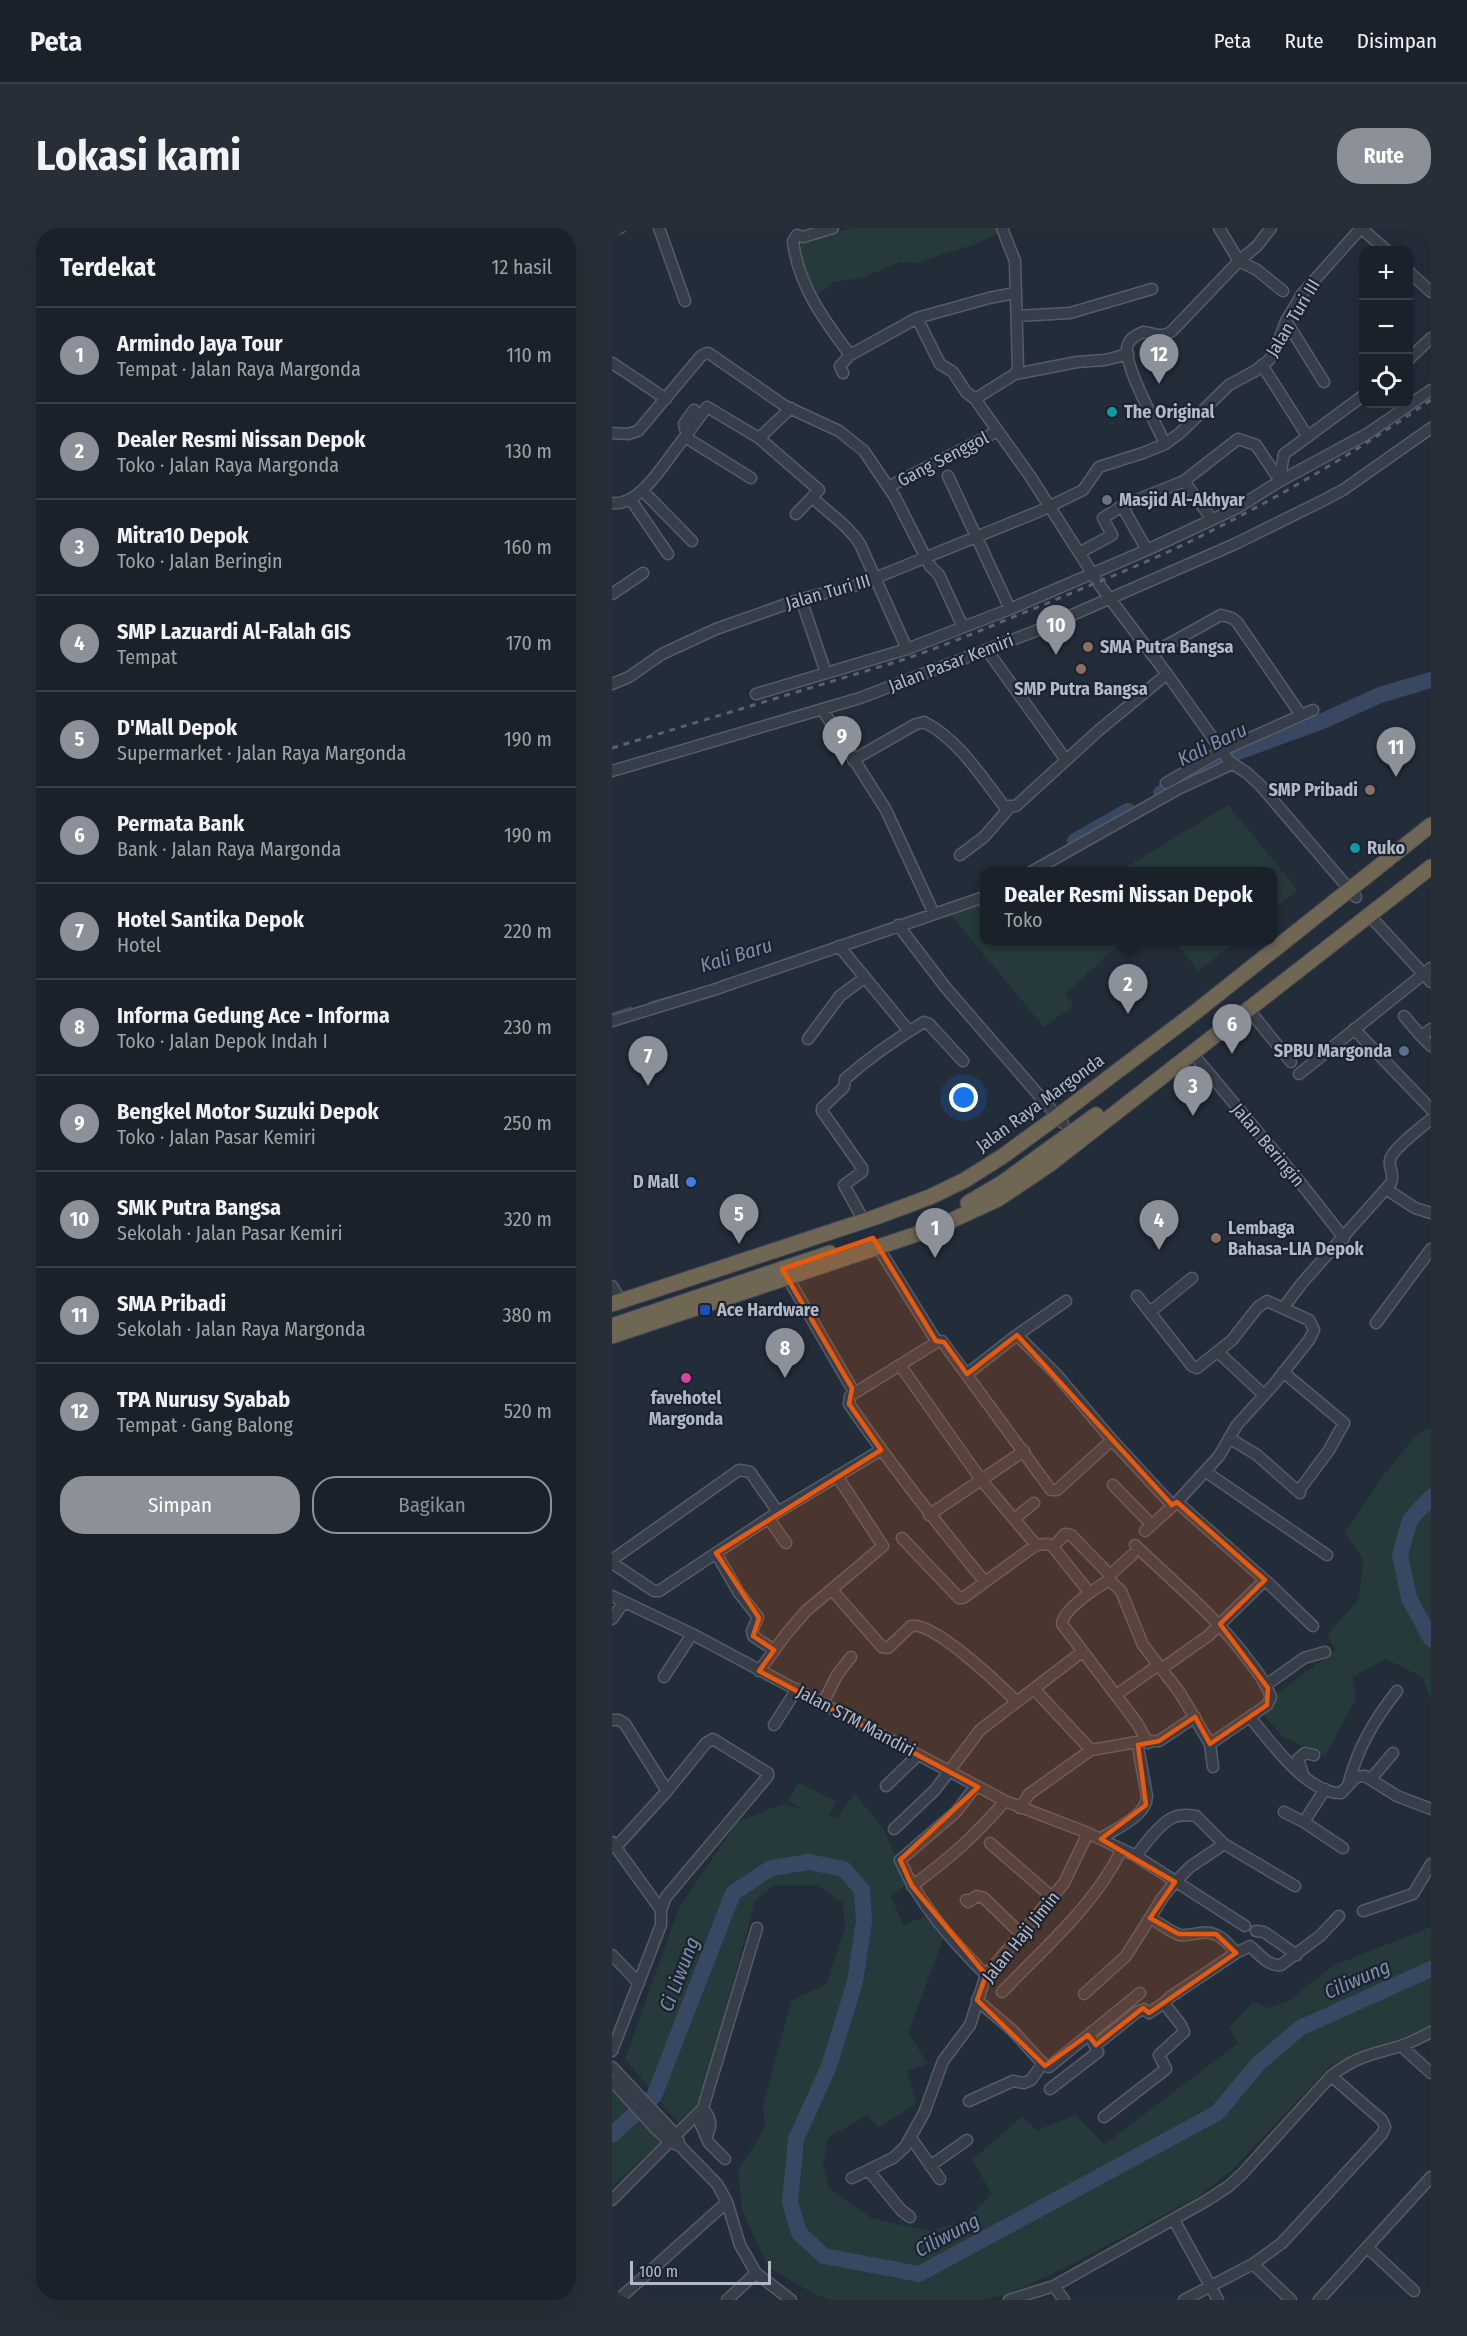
<!DOCTYPE html>
<html lang="id">
<meta charset="utf-8">
<style>
:root{--surface:#1a212b;--page:#272e37;--text:#f1f3f6;--muted:#9fa3a9;--line:#383e47;--accent:#8c9099}
body{margin:0;font-family:"Fira Sans Condensed",sans-serif;background:var(--page);color:var(--text)}
.controls{position:absolute;right:18px;top:18px;display:grid;overflow:hidden;border-radius:12px;box-shadow:0 6px 24px #0002}
.controls button{width:54px;height:54px;display:grid;place-items:center;padding:0;border:0;border-bottom:2px solid var(--line);background:var(--surface);color:var(--text);font:30px sans-serif}
.scale{position:absolute;left:18px;bottom:15px;width:141px;box-sizing:border-box;padding-left:6px;border:3px solid #b2b9c6;border-top:0;font-size:16px;line-height:21px;white-space:nowrap;color:#b2b9c6;-webkit-text-stroke:4px #1c232f;paint-order:stroke}
.you{position:absolute;left:352px;top:870px;width:21px;height:21px;margin:-15px;border:4px solid #fff;border-radius:50%;background:#1a73e8;box-shadow:0 0 0 9px #1a73e833}
.badge{display:grid;place-items:center;width:39px;height:39px;border-radius:50%;background:var(--accent);color:#fff;font-size:20px;font-weight:700}
.pin{position:absolute;translate:-50% -50px;filter:drop-shadow(0 2px 3px #0008)}
.pin::after{content:'';position:absolute;top:32px;width:21px;height:18px;background:inherit;clip-path:polygon(0 0,100% 0,50% 100%)}
.popup{position:absolute;left:368px;top:639px;width:297px;height:78px;box-sizing:border-box;display:grid;place-content:center;border-radius:12px;background:var(--surface);filter:drop-shadow(0 2px 4px #0005);font-size:20px;white-space:nowrap;color:var(--muted)}
.popup b{font-size:22px;color:var(--text)}
.popup::after{content:'';position:absolute;left:50%;top:100%;margin-left:-12px;border:12px solid transparent;border-top-color:var(--surface)}
.list{margin:0;padding:0;list-style:none}
h2{display:flex;justify-content:space-between;align-items:center;height:78px;margin:0;padding:0 24px;font-size:26px}
h2 small{font-size:20px;font-weight:400;color:var(--muted)}
.list li{display:grid;grid-template-columns:39px 1fr auto;gap:18px;align-items:center;box-sizing:border-box;height:96px;padding:0 24px;border-top:2px solid var(--line)}
.list b{display:block;font-size:22px;white-space:nowrap}
.list p{margin:0;font-size:20px;white-space:nowrap;color:var(--muted)}
.list em{font-size:20px;font-style:normal;color:var(--muted)}
.actions{display:flex;gap:12px;padding:18px 24px}
.actions a{flex:1;padding:14px 0;border:2px solid var(--accent);border-radius:24px;text-align:center;font-size:21px;color:var(--accent)}
.actions .main{background:var(--accent);color:#fff}
.icon{flex:none;width:33px;height:33px;fill:none;stroke:currentColor;stroke-width:2;stroke-linecap:round;stroke-linejoin:round}
.map{position:relative;flex:none;width:819px;height:2072px;overflow:hidden;border-radius:24px}
header{display:flex;align-items:center;gap:36px;box-sizing:border-box;height:84px;padding:0 30px;background:var(--surface);border-bottom:2px solid var(--line)}
header strong{font-size:28px}
nav{display:flex;gap:33px;margin-inline-start:auto;font-size:21px}
.intro{display:flex;align-items:center;justify-content:space-between;box-sizing:border-box;height:144px;padding:0 36px}
h1{margin:0;font-size:42px}
.button{padding:15px 27px;border-radius:24px;background:var(--accent);color:#fff;font-size:21px;font-weight:700}
main{display:flex;gap:36px;padding:0 36px}
aside{flex:1;background:var(--surface);border-radius:24px;box-shadow:0 6px 24px #0002}
.map>svg:first-child{display:block}
</style>
<header>
<strong>Peta</strong>
<nav><a>Peta</a><a>Rute</a><a>Disimpan</a></nav>
</header>
<div class="intro"><h1>Lokasi kami</h1><a class="button">Rute</a></div>
<main>
<aside>
<h2>Terdekat<small>12 hasil</small></h2>
<ul class="list">
<li><span class="badge">1</span><div><b>Armindo Jaya Tour</b><p>Tempat · Jalan Raya Margonda</p></div><em>110 m</em></li>
<li><span class="badge">2</span><div><b>Dealer Resmi Nissan Depok</b><p>Toko · Jalan Raya Margonda</p></div><em>130 m</em></li>
<li><span class="badge">3</span><div><b>Mitra10 Depok</b><p>Toko · Jalan Beringin</p></div><em>160 m</em></li>
<li><span class="badge">4</span><div><b>SMP Lazuardi Al-Falah GIS</b><p>Tempat</p></div><em>170 m</em></li>
<li><span class="badge">5</span><div><b>D'Mall Depok</b><p>Supermarket · Jalan Raya Margonda</p></div><em>190 m</em></li>
<li><span class="badge">6</span><div><b>Permata Bank</b><p>Bank · Jalan Raya Margonda</p></div><em>190 m</em></li>
<li><span class="badge">7</span><div><b>Hotel Santika Depok</b><p>Hotel</p></div><em>220 m</em></li>
<li><span class="badge">8</span><div><b>Informa Gedung Ace - Informa</b><p>Toko · Jalan Depok Indah I</p></div><em>230 m</em></li>
<li><span class="badge">9</span><div><b>Bengkel Motor Suzuki Depok</b><p>Toko · Jalan Pasar Kemiri</p></div><em>250 m</em></li>
<li><span class="badge">10</span><div><b>SMK Putra Bangsa</b><p>Sekolah · Jalan Pasar Kemiri</p></div><em>320 m</em></li>
<li><span class="badge">11</span><div><b>SMA Pribadi</b><p>Sekolah · Jalan Raya Margonda</p></div><em>380 m</em></li>
<li><span class="badge">12</span><div><b>TPA Nurusy Syabab</b><p>Tempat · Gang Balong</p></div><em>520 m</em></li>
</ul>
<div class="actions"><a class="main">Simpan</a><a>Bagikan</a></div>
</aside>
<div class="map">
<svg width="819" height="2072" viewBox="0 0 819 2072">
<rect width="100%" height="100%" fill="#232c39"/>
<path fill="#26393b" d="M 239,0 L 388,0 L 390,4 L 363,16 L 305,35 L 289,34 L 250,50 L 222,54 L 201,70 L 185,17 Z
M 616,577 L 686,662 L 660,683 L 660,644 L 508,643 Z
M 372,674 L 372,712 L 511,713 L 453,766 L 462,778 L 432,799 L 338,686 Z
M 563,713 L 624,713 L 586,743 Z
M 819,1200 L 819,1471 L 810,1449 L 774,1431 L 741,1449 L 744,1471 L 713,1528 L 671,1509 L 646,1480 L 724,1422 L 715,1407 L 747,1371 L 751,1331 L 733,1305 L 770,1249 L 807,1204 Z
M 186,1554 L 224,1573 L 217,1587 L 224,1590 L 243,1566 L 271,1600 L 296,1656 L 279,1668 L 291,1697 L 313,1689 L 331,1711 L 296,1805 L 316,1836 L 295,1843 L 304,1876 L 266,1900 L 255,1887 L 216,1910 L 211,1938 L 217,1960 L 259,1990 L 317,2003 L 352,1993 L 380,1966 L 360,1932 L 410,1889 L 425,1902 L 464,1887 L 492,1917 L 626,1815 L 617,1800 L 641,1774 L 657,1780 L 675,1774 L 722,1737 L 819,1699 L 819,1799 L 720,1836 L 619,1943 L 586,1969 L 458,2037 L 397,2066 L 371,2072 L 218,2072 L 202,2066 L 156,2039 L 130,1982 L 126,1942 L 153,1900 L 151,1877 L 179,1773 L 214,1756 L 233,1699 L 231,1675 L 204,1657 L 162,1657 L 143,1673 L 90,1870 L 66,1895 L 13,1831 L 67,1680 L 125,1594 L 170,1576 L 193,1582 L 176,1573 Z
M 0,1854 L 53,1909 L 0,1959 Z"/>
<g fill="none" stroke-linecap="round" stroke-linejoin="round">
<path stroke="#394862" stroke-width="3" d="M 38,775 L 74,765
M 0,786 L 19,780"/>
<path stroke="#394862" stroke-width="16" d="M 549,565 L 618,527 L 713,492 L 768,467 L 819,452
M 463,613 L 516,583
M 819,1269 L 798,1292 L 788,1327 L 797,1370 L 819,1411
M 0,1907 L 42,1868 L 121,1665 L 159,1640 L 197,1634 L 232,1641 L 250,1662 L 252,1693 L 243,1754 L 217,1838 L 184,1911 L 178,1974 L 187,2005 L 212,2028 L 307,2046 L 605,1885 L 646,1836 L 688,1800 L 819,1741"/>
<g stroke="#555c68" stroke-width="13">
<path id="minor" d="M 47,0 L 73,73
M 607,0 L 627,33 L 645,18 L 659,0
M 749,0 L 774,22
M 0,3 L 8,0
M 185,7 L 181,13 C 186,57 212,92 238,127 L 305,90
M 185,7 L 191,9 L 221,0
M 796,43 L 819,64
M 403,65 L 377,70 L 305,90 L 328,136 L 341,144 L 354,164 L 363,171 L 418,248 L 489,359 L 555,446 L 617,533 L 635,545 L 648,557 L 744,669
M 405,88 L 458,85 L 540,61
M 674,93 L 712,154
M 796,132 L 819,110
M 0,135 L 54,171
M 650,137 L 696,209
M 231,145 L 228,138 L 238,127
M 403,146 L 465,134 L 493,132 L 516,126
M 363,171 L 403,146 L 406,141 L 403,33 L 390,0
M 77,203 L 73,201 L 72,196 L 82,182
M 0,205 L 16,206 L 26,203 L 89,128 L 95,125 L 98,126 L 173,178 L 227,203 L 252,223 L 283,269 L 318,338 L 327,347 L 351,399
M 73,209 L 95,179 L 147,210 L 207,262 L 184,286
M 147,210 L 179,180
M 553,216 C 544,195 513,140 515,120 C 516,111 524,107 531,104 C 542,105 550,111 560,103 L 627,33 L 645,42 L 671,63
M 336,248 L 398,381
M 671,252 L 669,243 L 672,226 L 752,167
M 572,253 L 599,290
M 276,259 L 386,203
M 31,263 L 80,313
M 200,269 C 216,285 236,297 248,316 L 295,421
M 19,272 L 56,326
M 0,275 C 29,279 55,230 73,209 L 139,250
M 510,278 L 535,322
M 467,325 L 500,307 L 491,290 L 510,278 L 572,253 L 626,211 L 644,217 L 668,253
M 0,366 L 31,345
M 189,371 L 214,445
M 375,422 L 454,532
M 539,426 L 609,387 L 620,390 L 625,394 L 689,487
M 0,456 L 17,449 L 50,426 L 104,401 L 189,371 L 246,357 L 428,283 L 471,262 L 487,239 L 531,225 L 553,216 L 568,205 L 617,157 L 643,143 L 657,132 L 662,125 L 674,93 L 690,66 L 749,0
M 144,466 L 295,421 L 398,381 L 535,322 L 625,280 L 668,253 L 755,206 L 819,162
M 210,481 L 274,582 L 322,686
M 241,532 L 304,496 L 312,494 C 345,510 370,549 392,578 L 404,578 L 486,503 L 555,446
M 0,543 L 248,470 L 421,404 L 623,316 L 710,273 L 731,262 L 819,200
M 554,555 L 609,523 L 701,482
M 348,627 L 372,609 L 398,579
M 419,644 L 566,561 L 620,536
M 758,688 L 819,754
M 286,697 L 334,760 L 451,895
M 227,718 L 297,803
M 637,782 L 679,834
M 792,788 L 809,808
M 0,793 L 101,762 L 372,669
M 742,801 L 819,881
M 819,801 L 809,808 L 819,818
M 196,811 L 228,768 L 252,750
M 580,825 L 691,958 L 732,1010
M 687,846 L 819,740
M 774,961 L 803,980 L 819,985
M 252,993 L 232,957 L 250,944 L 250,940 L 210,883 L 210,880 L 232,859 L 233,851 C 258,829 284,811 312,794 L 317,796 L 351,833
M 266,1019 L 325,1114
M 173,1045 L 242,1164
M 0,1058 L 9,1073
M 525,1068 L 580,1138 L 585,1140 L 620,1112 L 646,1079 L 655,1073 L 697,1092 L 702,1102 L 697,1112 L 663,1155 L 625,1197 L 607,1228 L 565,1274 L 533,1303
M 672,1079 L 690,1055 L 779,955 C 783,945 776,940 778,932 C 780,921 810,899 819,891
M 538,1084 L 580,1050
M 764,1095 L 819,1021
M 405,1107 L 444,1146 L 500,1212
M 607,1125 L 652,1167
M 288,1137 L 370,1253 L 424,1317
M 671,1144 L 732,1195 L 717,1222 L 689,1260
M 355,1146 L 405,1107 L 454,1073
M 617,1210 L 645,1227 L 688,1265
M 594,1244 L 715,1327
M 501,1257 L 539,1296
M 565,1274 L 653,1352 L 701,1398
M 317,1287 L 412,1223
M 157,1291 L 174,1315
M 402,1291 L 422,1275
M 290,1310 L 347,1370 L 351,1370 L 373,1354
M 523,1317 C 562,1355 605,1389 637,1433 C 646,1444 654,1455 659,1469 L 655,1477 L 598,1516
M 441,1319 L 453,1306 L 459,1307 L 498,1347 L 520,1327
M 104,1325 L 127,1365 L 146,1389 L 140,1403 L 141,1408 L 162,1422
M 0,1332 L 127,1242 L 138,1244 L 166,1284
M 0,1335 L 42,1363 L 47,1363 L 166,1284 L 269,1222
M 220,1362 L 270,1419 L 276,1420 L 299,1398 C 320,1392 388,1457 405,1474
M 477,1364 L 441,1319 L 436,1316 L 424,1317 L 373,1354 C 325,1296 280,1238 237,1176 L 238,1168 L 325,1114 L 330,1113 L 439,1262 L 445,1262 L 500,1212 L 560,1277
M 0,1368 L 80,1406 L 393,1573 L 476,1605 L 524,1628 L 633,1698
M 0,1391 L 12,1374
M 549,1441 L 596,1408 L 653,1352
M 147,1443 L 175,1405 L 194,1383 L 271,1318 L 225,1248
M 52,1449 L 80,1406
M 654,1457 L 692,1430 L 713,1424
M 422,1461 L 479,1522
M 504,1467 L 545,1438
M 211,1475 L 225,1447 L 239,1429
M 638,1489 C 658,1513 695,1566 729,1565 L 744,1549 L 753,1548 L 785,1568 L 819,1581
M 0,1492 L 7,1492 L 13,1496 L 55,1563 L 94,1515 L 101,1511 L 156,1545 L 156,1548 L 54,1669 L 49,1682 L 49,1697 L 0,1823
M 162,1497 L 185,1461
M 536,1515 L 525,1495 L 450,1396 C 451,1381 484,1360 497,1352 L 509,1363 L 531,1417 L 568,1465 L 598,1516 L 601,1539
M 691,1546 L 686,1531 L 693,1525 L 702,1527
M 759,1551 L 781,1525
M 274,1558 L 306,1527
M 364,1558 L 344,1584 L 288,1632 C 307,1676 340,1713 374,1747
M 736,1558 C 745,1521 762,1492 785,1463
M 408,1580 L 417,1566 L 479,1522 L 525,1514 L 547,1513 L 583,1489
M 672,1584 L 692,1594 L 731,1620
M 692,1594 L 713,1561
M 282,1601 L 323,1562 L 368,1502 L 470,1424
M 488,1611 C 503,1601 535,1588 535,1568 L 525,1514
M 0,1614 L 49,1682
M 378,1615 L 440,1669
M 3,1620 L 55,1563
M 524,1628 C 532,1617 548,1596 560,1590 C 567,1586 576,1587 584,1588 L 612,1616 L 683,1658
M 300,1658 C 338,1630 362,1609 393,1573
M 354,1672 L 356,1674 L 365,1668 L 372,1670 L 408,1705
M 751,1683 L 801,1666 L 819,1636
M 538,1690 C 548,1695 558,1704 568,1707 C 575,1708 581,1706 588,1705 C 604,1702 615,1713 624,1725
M 644,1703 L 652,1704 L 685,1727
M 0,1727 L 27,1755
M 390,1764 C 432,1720 483,1677 510,1621
M 472,1766 L 514,1728 L 551,1669 L 563,1654 L 578,1639 L 612,1616
M 365,1772 L 401,1803 L 433,1838 L 437,1839 L 528,1765
M 484,1817 L 525,1784 L 532,1781 L 537,1785 L 552,1775
M 789,1818 L 819,1845
M 0,1839 L 65,1908 L 67,1915
M 0,1853 L 44,1901 L 58,1914 L 68,1918 L 105,1956 L 115,1974 L 128,2017 L 144,2045 L 179,2072
M 438,1861 L 486,1824 L 480,1812
M 357,1873 L 401,1853 L 412,1855 L 419,1852 L 431,1835
M 91,1880 C 99,1891 101,1897 94,1909
M 85,1888 L 97,1915 L 113,1931
M 492,1889 L 554,1841 L 547,1827 L 572,1804 L 569,1797 L 552,1775 L 558,1769 L 624,1725 L 638,1718 C 647,1726 657,1739 669,1737 L 708,1708 L 727,1688
M 299,1910 L 328,1951
M 318,1938 L 355,1912
M 257,1943 L 289,1982 L 298,1989
M 240,1950 L 281,1930 L 293,1919 L 312,1885 L 331,1833 L 358,1797 L 374,1747 L 452,1655 L 476,1605
M 0,1972 L 91,1880 L 145,1700
M 562,1992 L 606,2072
M 755,2019 L 802,2063
M 641,2036 L 679,2072
M 442,2058 L 452,2072
M 6,2072 L 115,1974
M 115,2072 L 144,2045
M 397,2072 L 442,2058 L 594,1973 L 617,1958 L 631,1945 L 719,1848 C 745,1828 759,1827 788,1818 C 799,1815 809,1809 819,1804
M 572,2072 L 641,2036 L 670,2015 L 770,1906 L 773,1899 L 770,1892 L 719,1848
M 707,2072 L 819,1949"/>
</g>
<g stroke="#424955" stroke-width="17">
<path id="highway" d="M 356,975 L 390,955 L 484,887
M 0,1076 L 264,989 L 318,969 L 353,952 L 391,928 L 446,888 L 581,786 L 819,597
M 0,1098 L 218,1025
M 0,1108 L 323,1000 L 386,971 L 438,936 L 819,639"/>
</g>
<use href="#minor" stroke="#373e4a" stroke-width="10"/>
<use href="#highway" stroke="#6f6654" stroke-width="15"/>
<path stroke="#596171" stroke-width="3" stroke-dasharray="6 6" stroke-linecap="butt" d="M 0,520 L 287,433 C 336,417 383,396 431,377 C 485,354 540,333 593,306 C 671,267 747,222 819,172"/>
</g>
<path fill="#e8590c" fill-opacity="0.2" stroke="#e8590c" stroke-width="4.5" stroke-linejoin="round" d="M 261,1010 L 324,1113 L 332,1114 L 355,1146 L 405,1107 L 560,1277 L 565,1274 L 653,1352 L 608,1396 L 656,1460 L 655,1477 L 598,1516 L 583,1489 L 547,1513 L 526,1517 L 534,1577 L 489,1611 L 563,1654 L 538,1690 L 567,1706 L 604,1706 L 624,1725 L 537,1785 L 531,1780 L 484,1817 L 476,1807 L 433,1838 L 365,1772 L 374,1747 L 300,1658 L 288,1632 L 366,1559 L 147,1443 L 162,1422 L 141,1408 L 147,1390 L 104,1325 L 269,1222 L 237,1176 L 240,1160 L 170,1041 Z"/>
<g fill="#0f9aa8" stroke="#1c232f" stroke-width="2">
<circle cx="500" cy="184" r="6"/>
<circle cx="743" cy="620" r="6"/>
</g>
<circle fill="#6b7280" stroke="#1c232f" stroke-width="2" cx="495" cy="272" r="6"/>
<g fill="#8d6e63" stroke="#1c232f" stroke-width="2">
<circle cx="476" cy="419" r="6"/>
<circle cx="469" cy="441" r="6"/>
<circle cx="758" cy="562" r="6"/>
<circle cx="604" cy="1010" r="6"/>
</g>
<circle fill="#5c6f8a" stroke="#1c232f" stroke-width="2" cx="792" cy="823" r="6"/>
<circle fill="#3f7fe0" stroke="#1c232f" stroke-width="2" cx="79" cy="954" r="6"/>
<rect fill="#1a4fb4" stroke="#1c232f" stroke-width="2" x="87" y="1076" width="12" height="12" rx="3"/>
<circle fill="#d1479c" stroke="#1c232f" stroke-width="2" cx="74" cy="1150" r="6"/>
<g text-anchor="middle" dominant-baseline="central" stroke-width="4.5" stroke-linejoin="round" paint-order="stroke">
<g font-size="18" fill="#b2b9c6" stroke="#1c232f">
<text transform="translate(681 90) rotate(-59)">Jalan Turi III</text>
<text transform="translate(331 231) rotate(-27)">Gang Senggol</text>
<text transform="translate(216 364) rotate(-16)">Jalan Turi III</text>
<text transform="translate(339 435) rotate(-21)">Jalan Pasar Kemiri</text>
<text transform="translate(428 875) rotate(-36)">Jalan Raya Margonda</text>
<text transform="translate(656 917) rotate(50)">Jalan Beringin</text>
<text transform="translate(244 1493) rotate(28)">Jalan STM Mandiri</text>
<text transform="translate(409 1709) rotate(-51)">Jalan Haji Jimin</text>
</g>
<g font-size="18" font-weight="bold" fill="#b2b9c6" stroke="#1c232f" text-anchor="start">
<text x="512" y="184">The Original</text>
<text x="507" y="272">Masjid Al-Akhyar</text>
<text x="488" y="419">SMA Putra Bangsa</text>
<text x="469" y="461" text-anchor="middle">SMP Putra Bangsa</text>
<text x="746" y="562" text-anchor="end">SMP Pribadi</text>
<text x="755" y="620">Ruko</text>
<text x="780" y="823" text-anchor="end">SPBU Margonda</text>
<text x="67" y="954" text-anchor="end">D Mall</text>
<text x="616" y="1000">Lembaga<tspan x="616" dy="21">Bahasa-LIA Depok</tspan></text>
<text x="105" y="1082">Ace Hardware</text>
<text x="74" y="1170" text-anchor="middle">favehotel<tspan x="74" dy="21">Margonda</tspan></text>
</g>
<g font-size="20" font-style="italic" fill="#7c8eac" stroke="#1c232f">
<text transform="translate(600 516) rotate(-26)">Kali Baru</text>
<text transform="translate(124 727) rotate(-17)">Kali Baru</text>
<text transform="translate(67 1746) rotate(-69)">Ci Liwung</text>
<text transform="translate(745 1751) rotate(-24)">Ciliwung</text>
<text transform="translate(335 2007) rotate(-28)">Ciliwung</text>
</g>
</g>
</svg>
<div class="controls">
<button>+</button>
<button>−</button>
<button><svg class="icon" aria-label="locate" viewBox="0 0 24 24"><circle cx="12" cy="12" r="6"/><path d="M12 2v4M12 18v4M2 12h4M18 12h4"/></svg></button>
</div>
<div class="scale">100 m</div>
<div class="you"></div>
<div class="pin badge" style="left:323px;top:1030px">1</div>
<div class="pin badge" style="left:516px;top:786px">2</div>
<div class="popup"><b>Dealer Resmi Nissan Depok</b>Toko</div>
<div class="pin badge" style="left:581px;top:888px">3</div>
<div class="pin badge" style="left:547px;top:1022px">4</div>
<div class="pin badge" style="left:127px;top:1016px">5</div>
<div class="pin badge" style="left:620px;top:826px">6</div>
<div class="pin badge" style="left:36px;top:858px">7</div>
<div class="pin badge" style="left:173px;top:1150px">8</div>
<div class="pin badge" style="left:230px;top:538px">9</div>
<div class="pin badge" style="left:444px;top:427px">10</div>
<div class="pin badge" style="left:784px;top:549px">11</div>
<div class="pin badge" style="left:547px;top:156px">12</div>
</div>
</main>
